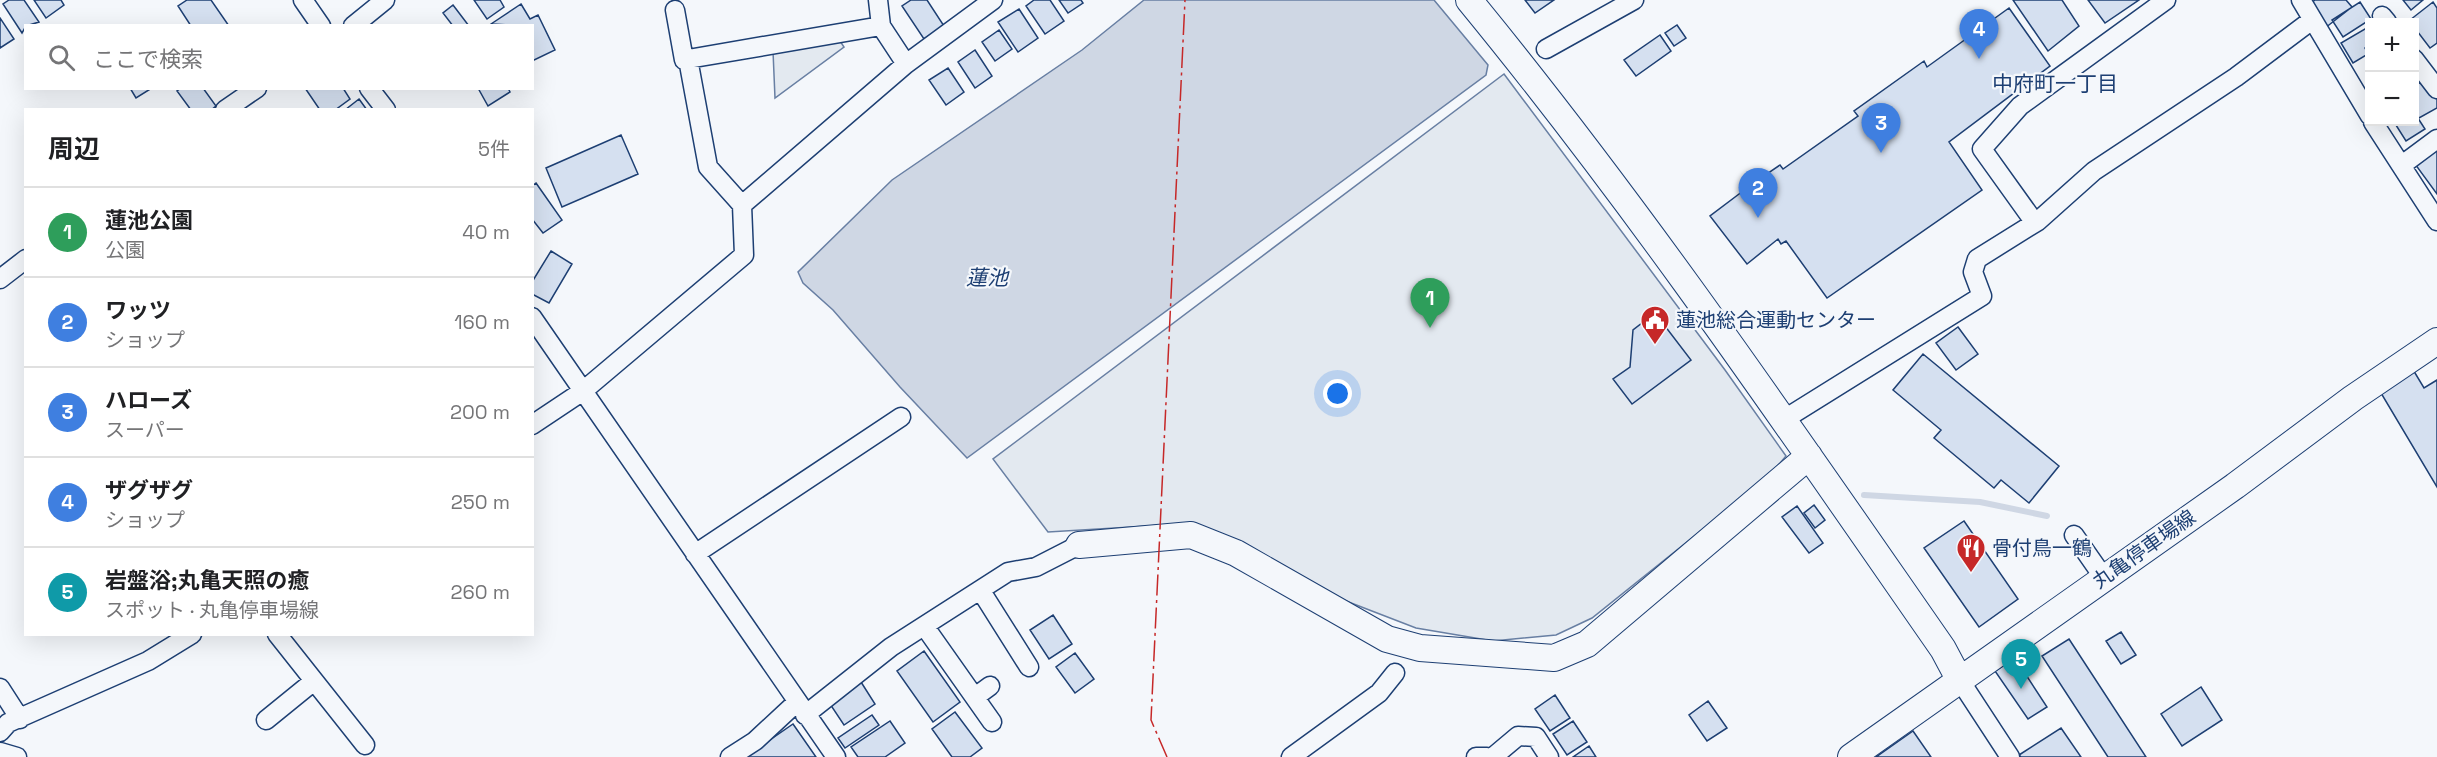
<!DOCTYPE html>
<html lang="ja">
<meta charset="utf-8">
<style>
:root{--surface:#fff;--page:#f2f2f2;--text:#202124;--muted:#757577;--line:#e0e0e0;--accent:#c62828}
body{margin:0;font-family:"Space Grotesk","Noto Sans JP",sans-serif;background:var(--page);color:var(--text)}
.controls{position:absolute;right:18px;top:18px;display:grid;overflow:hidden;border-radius:0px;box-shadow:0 6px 24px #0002}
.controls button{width:54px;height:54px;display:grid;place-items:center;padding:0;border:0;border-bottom:2px solid var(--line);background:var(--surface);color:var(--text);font:30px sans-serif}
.you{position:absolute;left:1338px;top:394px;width:21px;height:21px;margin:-15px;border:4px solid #fff;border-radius:50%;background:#1a73e8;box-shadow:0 0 0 9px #1a73e833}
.badge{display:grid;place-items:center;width:39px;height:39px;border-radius:50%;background:var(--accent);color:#fff;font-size:20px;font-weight:700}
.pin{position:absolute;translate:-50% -50px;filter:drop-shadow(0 2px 3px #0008)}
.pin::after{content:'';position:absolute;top:32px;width:21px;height:18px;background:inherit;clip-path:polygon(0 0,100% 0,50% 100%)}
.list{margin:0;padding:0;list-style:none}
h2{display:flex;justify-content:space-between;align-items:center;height:78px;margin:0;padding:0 24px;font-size:26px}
h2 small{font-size:20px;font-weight:400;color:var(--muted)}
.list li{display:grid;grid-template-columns:39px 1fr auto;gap:18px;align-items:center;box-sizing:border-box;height:90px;padding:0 24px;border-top:2px solid var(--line)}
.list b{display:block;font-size:22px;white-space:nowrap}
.list p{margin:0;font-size:20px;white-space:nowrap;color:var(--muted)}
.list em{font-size:20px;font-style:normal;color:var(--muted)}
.icon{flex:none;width:33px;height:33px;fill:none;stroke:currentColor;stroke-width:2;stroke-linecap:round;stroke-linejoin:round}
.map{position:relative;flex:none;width:2437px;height:757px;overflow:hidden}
.search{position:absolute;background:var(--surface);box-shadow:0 6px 24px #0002;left:24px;top:24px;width:510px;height:66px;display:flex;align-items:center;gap:15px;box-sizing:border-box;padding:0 21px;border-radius:0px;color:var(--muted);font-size:22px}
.panel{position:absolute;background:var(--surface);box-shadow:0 6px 24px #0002;left:24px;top:108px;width:510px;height:528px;border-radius:0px}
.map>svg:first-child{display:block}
</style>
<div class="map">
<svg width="2437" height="757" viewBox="0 0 2437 757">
<rect width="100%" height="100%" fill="#f4f7fb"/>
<path fill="#e3e9f0" stroke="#687fa3" stroke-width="1.5" d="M 840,41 L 844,47 L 775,98 L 773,51 Z
M 1504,74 L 1725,370 L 1786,456 L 1768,477 L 1592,618 L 1556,635 L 1493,641 L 1416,628 L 1346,601 L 1251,547 L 1181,524 L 1048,532 L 993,459 Z"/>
<path fill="#cfd7e4" stroke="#687fa3" stroke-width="1.5" d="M 1144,0 L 1434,0 L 1488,65 L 1486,75 L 967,458 L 900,387 L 833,310 L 803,283 L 798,272 L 892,180 L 1082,50 Z"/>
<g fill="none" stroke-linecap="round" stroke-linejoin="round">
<path stroke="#cfd7e4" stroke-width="6" d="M 1864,495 L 1980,502 L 2047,516"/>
</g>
<path fill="#d5e0f0" stroke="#1d3f73" stroke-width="1.5" d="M 9,0 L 24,0 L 39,22 L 26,26 L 22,33 L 3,4 Z
M 34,0 L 61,0 L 64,5 L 46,18 Z
M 187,0 L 211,0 L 229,26 L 191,26 L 178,6 Z
M 474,0 L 500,0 L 504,7 L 487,19 Z
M 911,0 L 927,0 L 944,26 L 924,39 L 902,6 Z
M 1034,0 L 1050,0 L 1064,21 L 1045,34 L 1026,6 Z
M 1059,0 L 1081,0 L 1083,3 L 1068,13 Z
M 1525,0 L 1554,0 L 1535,13 Z
M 2013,0 L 2062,0 L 2079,26 L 2048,51 Z
M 2088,0 L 2139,0 L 2105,23 Z
M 2315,0 L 2346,0 L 2352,7 L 2325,28 L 2307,6 Z
M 2403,0 L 2423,0 L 2411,10 Z
M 2360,2 L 2371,19 L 2343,37 L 2332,20 Z
M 2433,2 L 2437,8 L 2437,43 L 2430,48 L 2414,27 L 2414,22 L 2410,20 Z
M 521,4 L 530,19 L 538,15 L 555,50 L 532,61 L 532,26 L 491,24 Z
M 453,5 L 469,26 L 453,26 L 443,13 Z
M 2009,8 L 2050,66 L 1949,142 L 1982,190 L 1827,298 L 1786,241 L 1781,244 L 1778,239 L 1747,264 L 1710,216 L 1747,188 L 1750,193 L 1767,180 L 1764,176 L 1780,165 L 1783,169 L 1858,116 L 1854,111 L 1924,61 L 1927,67 Z
M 1019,9 L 1038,38 L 1018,52 L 998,22 Z
M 0,18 L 14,39 L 0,48 Z
M 1677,25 L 1686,38 L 1674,46 L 1665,33 Z
M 2370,26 L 2370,45 L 2365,48 L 2368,54 L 2353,63 L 2341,43 Z
M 999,30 L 1012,49 L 995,61 L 982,42 Z
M 1660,35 L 1671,51 L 1636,76 L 1624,60 Z
M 975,50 L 992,76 L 975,88 L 958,62 Z
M 948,68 L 964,92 L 946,105 L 929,80 Z
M 2427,79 L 2437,97 L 2437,108 L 2419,118 L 2414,110 L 2414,86 Z
M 130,88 L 152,88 L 136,98 Z
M 181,88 L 203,88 L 216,106 L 211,110 L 191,110 L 177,91 Z
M 305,88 L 343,88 L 350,99 L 335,110 L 320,110 Z
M 478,88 L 508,88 L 510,92 L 488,106 Z
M 359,99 L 367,110 L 345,110 Z
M 2414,112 L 2425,129 L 2406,141 L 2394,122 L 2414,122 Z
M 621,135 L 638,174 L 562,207 L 546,168 Z
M 2437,148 L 2437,194 L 2415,164 Z
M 536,183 L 562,220 L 543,233 L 532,219 L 532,186 Z
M 551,251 L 572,264 L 549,303 L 532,294 L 532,282 Z
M 1655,313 L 1691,360 L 1632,404 L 1613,379 L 1630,367 L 1633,330 Z
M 1958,327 L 1978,354 L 1956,370 L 1936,343 Z
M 1923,354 L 2059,466 L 2029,503 L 2001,480 L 1994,488 L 1934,438 L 1941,430 L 1893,390 Z
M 2412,368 L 2424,388 L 2437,380 L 2437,487 L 2378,388 Z
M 1814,505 L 1825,520 L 1815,528 L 1804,513 Z
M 1797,506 L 1823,543 L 1809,553 L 1782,517 Z
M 1964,521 L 2018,599 L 1979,627 L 1924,548 Z
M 1053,615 L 1072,644 L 1049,659 L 1030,630 Z
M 2121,632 L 2136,655 L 2121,664 L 2106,641 Z
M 2069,639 L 2146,757 L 2108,757 L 2042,656 Z
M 924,651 L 960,702 L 933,722 L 897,671 Z
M 1075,653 L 1094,679 L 1075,693 L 1056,667 Z
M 2015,658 L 2047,707 L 2028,719 L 1995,671 Z
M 861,682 L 875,704 L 844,725 L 830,704 Z
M 2201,687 L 2222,720 L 2182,746 L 2161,714 Z
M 1555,695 L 1570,718 L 1550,731 L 1535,709 Z
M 1708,701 L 1727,728 L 1707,741 L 1689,715 Z
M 955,712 L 982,748 L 970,757 L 952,757 L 932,729 Z
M 872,715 L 879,725 L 845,748 L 838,738 Z
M 890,721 L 905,743 L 885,757 L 858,757 L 851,747 Z
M 1573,721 L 1587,742 L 1567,755 L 1553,734 Z
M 793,724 L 816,757 L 745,757 Z
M 2061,728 L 2081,757 L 2021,757 L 2019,755 Z
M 1913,731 L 1931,757 L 1876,757 Z
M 1589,746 L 1596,757 L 1573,757 Z"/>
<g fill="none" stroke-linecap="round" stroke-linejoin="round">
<g stroke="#1d3f73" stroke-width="21">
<path id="street" d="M 303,0 L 321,26
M 2301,0 L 2370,116
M 675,10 L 684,60 L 688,59
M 2382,16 L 2387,22
M 353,26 L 385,0
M 881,26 L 906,64
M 1546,49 L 1634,0
M 2414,59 L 2437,89
M 369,88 L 386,110
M 225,110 L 257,88
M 2373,122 L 2437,221
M 2402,165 L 2437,139
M 742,205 L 906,64 L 993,0
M 2035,223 L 1982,149 L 2020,106 L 2166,0
M 0,279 L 26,259
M 532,317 L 836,757
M 1783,420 L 1982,296 L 1973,272 L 1977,259 L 2038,221 L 2094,171 L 2236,77 L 2312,20
M 532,425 L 583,391 L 744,255 L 742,205 L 708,167 L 688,59 L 881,26 L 878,0
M 2074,535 L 2104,578
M 695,554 L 901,417
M 981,591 L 1029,667
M 925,627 L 992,722
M 277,634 L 365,745
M 1959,679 L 2010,757
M 0,688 L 20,719
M 975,697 L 990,686
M 805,715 L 891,647 L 1008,572 L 1036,567 L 1079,545
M 266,720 L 314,681
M 0,732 L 8,723 L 148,661 L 192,634
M 0,752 L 17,757
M 730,757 L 755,741 L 797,702
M 1291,757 L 1379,693 L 1395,673
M 1476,757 L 1487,757
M 1493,757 L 1518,736 L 1536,737 L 1549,757"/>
</g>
<g stroke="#1d3f73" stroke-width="28">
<path id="secondary" d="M 1469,0 C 1639,207 1790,429 1943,649 L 1959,679
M 1079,545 L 1191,535 L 1236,553 L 1387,639 L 1420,648 L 1554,658 L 1587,644 L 1809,456
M 1851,757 L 2235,486 L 2353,398 L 2437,341"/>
</g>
<use href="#street" stroke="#f4f7fb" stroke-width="18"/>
<use href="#secondary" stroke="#f4f7fb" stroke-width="26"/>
<path stroke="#c62828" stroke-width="1.5" stroke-dasharray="21 4.5 3 4.5" stroke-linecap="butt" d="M 1167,757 L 1151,720 L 1185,0"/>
</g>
<defs>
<g id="civic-pin" transform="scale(1.5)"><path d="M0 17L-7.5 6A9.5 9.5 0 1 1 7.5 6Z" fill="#c62828" stroke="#f4f7fb"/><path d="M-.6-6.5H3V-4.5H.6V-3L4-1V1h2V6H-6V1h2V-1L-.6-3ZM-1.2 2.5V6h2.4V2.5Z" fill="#fff"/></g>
<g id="restaurant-pin" transform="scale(1.5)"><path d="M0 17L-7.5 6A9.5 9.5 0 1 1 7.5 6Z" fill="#c62828" stroke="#f4f7fb"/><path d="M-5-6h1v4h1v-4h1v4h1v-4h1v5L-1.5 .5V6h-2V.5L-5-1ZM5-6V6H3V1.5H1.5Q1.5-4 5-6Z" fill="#fff"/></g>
</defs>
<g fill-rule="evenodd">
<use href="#civic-pin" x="1655" y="320"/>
<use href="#restaurant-pin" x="1971" y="548"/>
</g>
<g text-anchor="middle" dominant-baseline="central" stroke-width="4.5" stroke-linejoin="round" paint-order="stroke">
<g font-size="20" fill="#1d3f73" stroke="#f4f7fb" text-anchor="start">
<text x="1676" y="320">蓮池総合運動センター</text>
<text x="1992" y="548">骨付鳥一鶴</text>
</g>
<g font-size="20" fill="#1d3f73" stroke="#f4f7fb">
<text transform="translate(2144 549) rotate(-35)">丸亀停車場線</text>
</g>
<g font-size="21" fill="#1d3f73" stroke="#f4f7fb">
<text x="2055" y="83">中府町一丁目</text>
</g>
<g font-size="21" font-style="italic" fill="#1d3f73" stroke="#f4f7fb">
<text x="987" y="277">蓮池</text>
</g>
</g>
</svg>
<div class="controls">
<button>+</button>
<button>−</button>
</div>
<div class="you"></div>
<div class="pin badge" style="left:1430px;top:328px;background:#2e9e5b">1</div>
<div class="pin badge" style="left:1758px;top:218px;background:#3f7fe0">2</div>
<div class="pin badge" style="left:1881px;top:153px;background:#3f7fe0">3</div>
<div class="pin badge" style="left:1979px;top:59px;background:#3f7fe0">4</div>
<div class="pin badge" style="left:2021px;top:689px;background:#0f9aa8">5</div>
<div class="search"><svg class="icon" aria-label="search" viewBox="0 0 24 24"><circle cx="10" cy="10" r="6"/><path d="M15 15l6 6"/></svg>ここで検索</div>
<section class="panel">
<h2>周辺<small>5件</small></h2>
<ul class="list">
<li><span class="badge" style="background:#2e9e5b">1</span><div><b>蓮池公園</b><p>公園</p></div><em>40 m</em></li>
<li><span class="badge" style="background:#3f7fe0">2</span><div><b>ワッツ</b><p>ショップ</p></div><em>160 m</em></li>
<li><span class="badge" style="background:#3f7fe0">3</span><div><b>ハローズ</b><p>スーパー</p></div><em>200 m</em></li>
<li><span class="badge" style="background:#3f7fe0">4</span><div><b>ザグザグ</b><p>ショップ</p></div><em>250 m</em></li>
<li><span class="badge" style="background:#0f9aa8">5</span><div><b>岩盤浴;丸亀天照の癒</b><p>スポット · 丸亀停車場線</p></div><em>260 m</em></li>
</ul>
</section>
</div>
